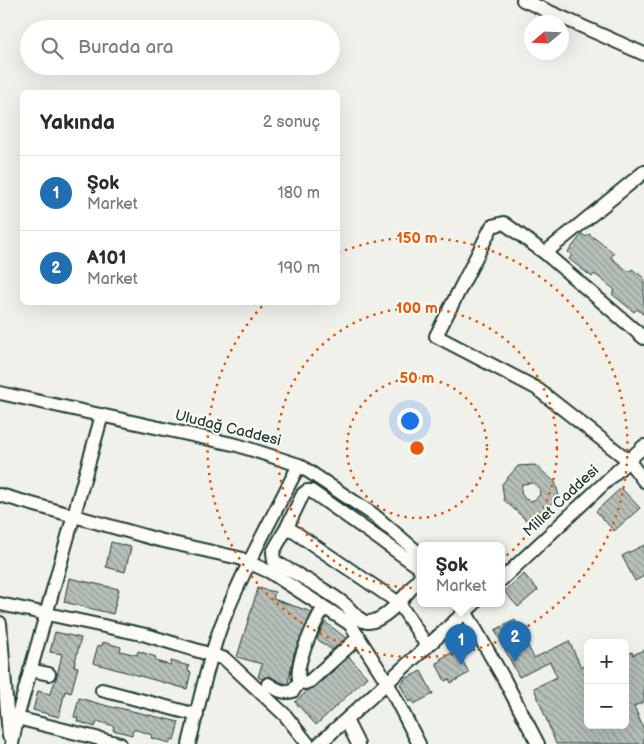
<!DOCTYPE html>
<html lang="tr">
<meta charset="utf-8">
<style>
:root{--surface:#fff;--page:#f2f2f3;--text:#2b2b33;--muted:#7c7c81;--line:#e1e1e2;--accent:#1f6fb2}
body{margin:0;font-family:"Balsamiq Sans",sans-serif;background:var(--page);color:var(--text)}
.controls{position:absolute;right:15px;bottom:15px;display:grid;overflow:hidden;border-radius:8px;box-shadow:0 5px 20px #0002}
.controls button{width:45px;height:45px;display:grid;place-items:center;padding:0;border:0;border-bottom:1px solid var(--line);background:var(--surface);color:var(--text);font:25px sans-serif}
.compass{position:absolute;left:524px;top:15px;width:45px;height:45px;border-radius:50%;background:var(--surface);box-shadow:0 5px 20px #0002;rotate:251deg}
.you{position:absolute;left:409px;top:420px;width:18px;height:18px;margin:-12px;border:4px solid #fff;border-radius:50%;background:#1a73e8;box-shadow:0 0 0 8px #1a73e833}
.badge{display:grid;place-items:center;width:32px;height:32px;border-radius:50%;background:var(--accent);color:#fff;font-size:16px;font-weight:700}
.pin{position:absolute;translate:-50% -41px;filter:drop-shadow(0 1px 2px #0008)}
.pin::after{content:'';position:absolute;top:26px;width:18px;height:15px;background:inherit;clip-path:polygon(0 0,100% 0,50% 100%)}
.popup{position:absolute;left:417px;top:542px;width:88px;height:65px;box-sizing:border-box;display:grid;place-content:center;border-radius:8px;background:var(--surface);filter:drop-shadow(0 1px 4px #0005);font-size:16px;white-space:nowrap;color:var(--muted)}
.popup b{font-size:19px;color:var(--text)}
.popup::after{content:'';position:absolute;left:50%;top:100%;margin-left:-10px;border:10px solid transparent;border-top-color:var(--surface)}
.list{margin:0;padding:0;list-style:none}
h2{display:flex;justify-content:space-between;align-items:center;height:65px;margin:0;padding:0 20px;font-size:21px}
h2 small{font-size:16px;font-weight:400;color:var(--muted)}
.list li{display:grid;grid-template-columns:32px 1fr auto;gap:15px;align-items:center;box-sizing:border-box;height:75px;padding:0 20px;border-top:1px solid var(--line)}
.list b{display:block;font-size:19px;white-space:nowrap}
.list p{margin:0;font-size:16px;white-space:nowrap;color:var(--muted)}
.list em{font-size:16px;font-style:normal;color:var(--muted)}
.icon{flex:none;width:28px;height:28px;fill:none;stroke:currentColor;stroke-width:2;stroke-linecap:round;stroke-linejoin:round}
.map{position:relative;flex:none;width:644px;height:744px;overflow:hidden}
.search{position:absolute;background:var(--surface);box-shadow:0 5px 20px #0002;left:20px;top:20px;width:320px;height:55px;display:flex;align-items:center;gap:12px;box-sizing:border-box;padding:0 18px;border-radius:28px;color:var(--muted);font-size:19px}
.panel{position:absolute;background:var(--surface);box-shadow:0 5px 20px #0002;left:20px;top:90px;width:320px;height:215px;border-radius:8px}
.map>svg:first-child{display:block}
</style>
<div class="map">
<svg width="644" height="744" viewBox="0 0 644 744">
<defs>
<pattern id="building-back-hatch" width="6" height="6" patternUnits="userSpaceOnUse" patternTransform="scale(1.25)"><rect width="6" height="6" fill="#b6bfb8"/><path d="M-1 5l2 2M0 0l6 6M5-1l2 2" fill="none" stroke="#939c96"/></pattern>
</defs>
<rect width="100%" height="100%" fill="#f0f1eb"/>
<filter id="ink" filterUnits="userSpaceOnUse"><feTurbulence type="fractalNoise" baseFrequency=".02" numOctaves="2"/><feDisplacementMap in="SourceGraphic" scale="10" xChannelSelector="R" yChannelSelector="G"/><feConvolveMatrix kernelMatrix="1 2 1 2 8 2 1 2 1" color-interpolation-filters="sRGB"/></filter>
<g filter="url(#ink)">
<path fill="url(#building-back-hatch)" stroke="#1f3d34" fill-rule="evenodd" d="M 582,234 L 586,237 L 589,234 L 614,253 L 611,257 L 614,260 L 629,272 L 632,269 L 644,278 L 644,315 L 637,309 L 634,312 L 612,294 L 615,290 L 600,278 L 594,274 L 592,277 L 569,259 L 572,255 L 568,252 Z
M 535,465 L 555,482 L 559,496 L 539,518 L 526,520 L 504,500 L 502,484 L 518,466 ZM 533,483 L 539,488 L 540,494 L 536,499 L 531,501 L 525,499 L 521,493 L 522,484 Z
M 621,488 L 640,508 L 614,531 L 596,511 Z
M 111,542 L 131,547 L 125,572 L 106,567 Z
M 644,545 L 644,576 L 635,581 L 622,556 Z
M 524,574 L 538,590 L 518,607 L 504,591 Z
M 69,578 L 119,589 L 113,614 L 64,602 Z
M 258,588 L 275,592 L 273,599 L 312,612 L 294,653 L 288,684 L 283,683 L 269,676 L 262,679 L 258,677 L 262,664 L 237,657 Z
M 515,620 L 534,658 L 569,641 L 581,667 L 588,664 L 588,725 L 625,725 L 625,655 L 632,652 L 633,655 L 644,650 L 644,702 L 634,706 L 644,730 L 644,744 L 556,744 L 534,688 L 557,677 L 550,662 L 519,677 L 495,630 Z
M 325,622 L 346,638 L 332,650 L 317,639 Z
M 55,632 L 81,638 L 74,666 L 78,667 L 71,693 L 65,691 L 59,717 L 33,710 L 38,691 L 50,694 L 57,676 L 62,654 L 50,652 Z
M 103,642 L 121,647 L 120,651 L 137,655 L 138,651 L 156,657 L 155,661 L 170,665 L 171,661 L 189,666 L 188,671 L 191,672 L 187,689 L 93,663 L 98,645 L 102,646 Z
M 457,650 L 469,673 L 451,683 L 449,679 L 445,681 L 436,663 L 441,661 L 440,659 Z
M 349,657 L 367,677 L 316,725 L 295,702 L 307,691 L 315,687 Z
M 421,671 L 433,694 L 414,704 L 412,700 L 409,702 L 400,684 L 404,682 L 403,680 Z
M 79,698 L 115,708 L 115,707 L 179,722 L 174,740 L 171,739 L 170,743 L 151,738 L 152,735 L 137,730 L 133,730 L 132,735 L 113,730 L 114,726 L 100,722 L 97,722 L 95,727 L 77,721 L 78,718 L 74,717 Z"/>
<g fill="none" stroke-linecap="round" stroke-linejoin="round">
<g stroke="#1f3d34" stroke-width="16">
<path id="minor" d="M 523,0 L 644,54
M 545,253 L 644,172
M 644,338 L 545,253 L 504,223 L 492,226 L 436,336 L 536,388 L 628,460 L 644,481
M 0,393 L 237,445 L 299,465 L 374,515 L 421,555
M 0,495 L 159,540 L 239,558 L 270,572 L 350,624 L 387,682 L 419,744
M 287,527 L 399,603 L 427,646
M 421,573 L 419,567 L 311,491 L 307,491 L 303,494 L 287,527 L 273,552 L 274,561 C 297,575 322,587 343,603 C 350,608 358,621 367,622 C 385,623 411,589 421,576
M 501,580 L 644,446
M 0,604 L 146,635 L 225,659 L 285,715 L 308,744
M 461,604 L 504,679 L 538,744
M 324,607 C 316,620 292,668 300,681 L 305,683 L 310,681 L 359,637
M 0,623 L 9,736
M 30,670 L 49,674
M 268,684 C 276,689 283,694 293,691 L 300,681
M 102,690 L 197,715
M 17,718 L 120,744
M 346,720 L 358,744
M 12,744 L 17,718 L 102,415
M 189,744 C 199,705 207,664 221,626 C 243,570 272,518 299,465
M 319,744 L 474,604"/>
</g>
<use href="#minor" stroke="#fdfcf7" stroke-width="12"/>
</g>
</g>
<g fill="none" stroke="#e8590c" stroke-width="2.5" stroke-dasharray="2.5 5">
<circle cx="417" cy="448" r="70"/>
<circle cx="417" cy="448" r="140"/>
<path d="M338 253A210 210 0 1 1 265 303"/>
</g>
<g text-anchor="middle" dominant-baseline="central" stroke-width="4" stroke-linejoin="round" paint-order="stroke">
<g font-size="15" fill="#1f3d34" stroke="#fdfcf7">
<text transform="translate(228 428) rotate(14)">Uludağ Caddesi</text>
<text transform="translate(561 501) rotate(-43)">Millet Caddesi</text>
</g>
</g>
<circle cx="417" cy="448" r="8" fill="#e8590c" stroke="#fdfcf7" stroke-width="2.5"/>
<g font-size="15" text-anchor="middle" font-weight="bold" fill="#e8590c" stroke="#fdfcf7" stroke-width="4" stroke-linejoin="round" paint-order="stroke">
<text x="417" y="243">150 m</text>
<text x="417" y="313">100 m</text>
<text x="417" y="383">50 m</text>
</g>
</svg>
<div class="controls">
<button>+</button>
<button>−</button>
</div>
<svg class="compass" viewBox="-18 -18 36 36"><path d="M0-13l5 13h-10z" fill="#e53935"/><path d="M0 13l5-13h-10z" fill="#7c7c81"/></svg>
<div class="you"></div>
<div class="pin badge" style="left:461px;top:665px">1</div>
<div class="popup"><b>Şok</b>Market</div>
<div class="pin badge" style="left:515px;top:662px">2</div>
<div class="search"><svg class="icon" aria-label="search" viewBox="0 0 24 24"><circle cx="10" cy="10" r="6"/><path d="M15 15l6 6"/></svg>Burada ara</div>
<section class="panel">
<h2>Yakında<small>2 sonuç</small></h2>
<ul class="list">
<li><span class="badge">1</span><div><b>Şok</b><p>Market</p></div><em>180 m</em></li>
<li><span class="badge">2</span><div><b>A101</b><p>Market</p></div><em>190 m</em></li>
</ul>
</section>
</div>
